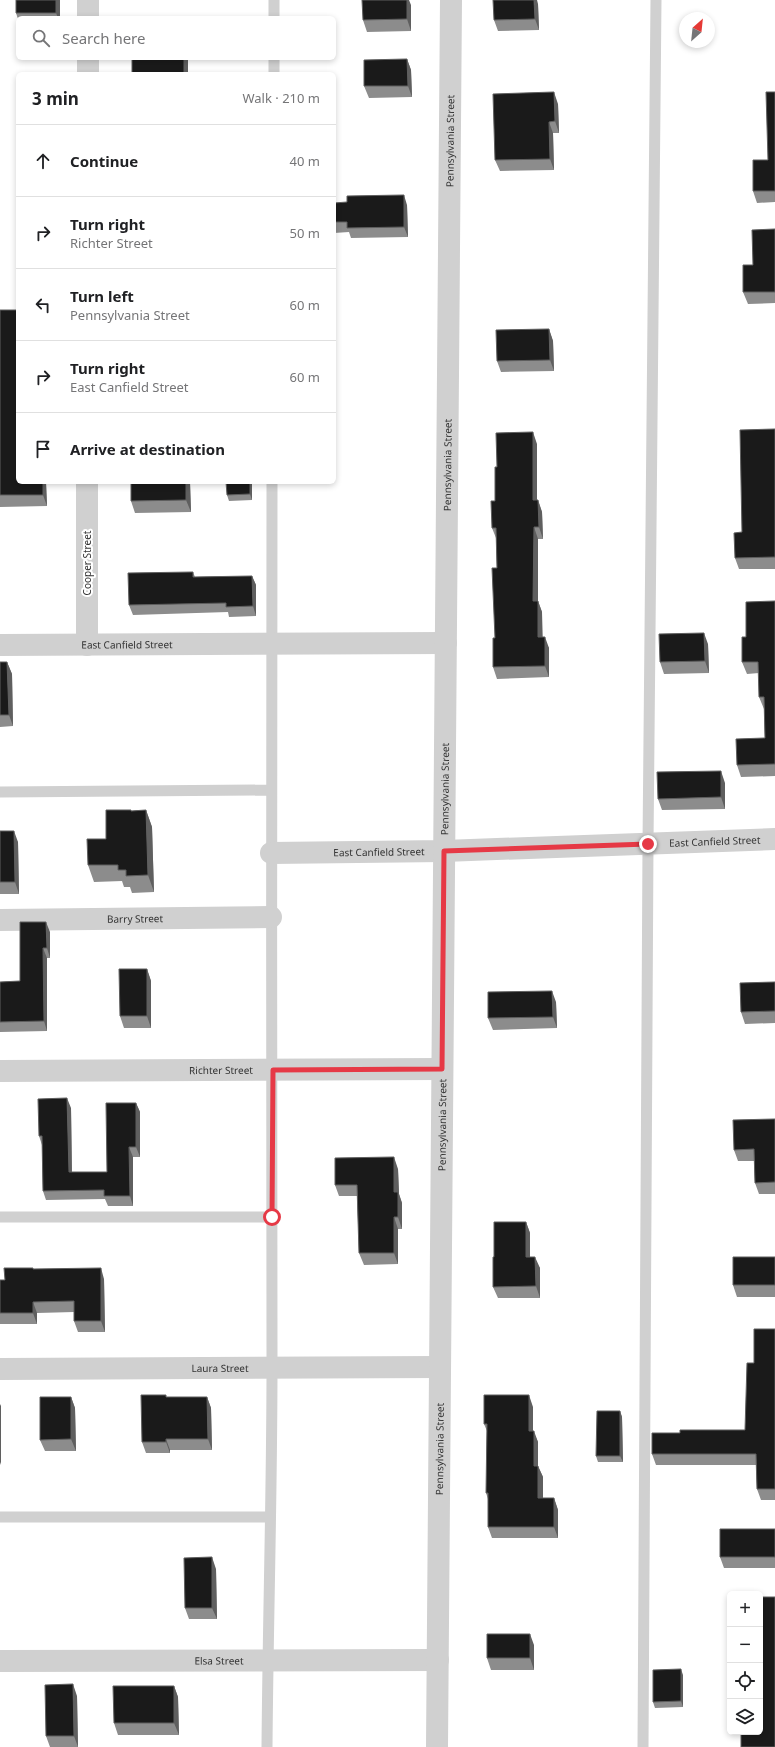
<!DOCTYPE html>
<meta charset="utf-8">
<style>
:root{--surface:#fff;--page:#f2f2f2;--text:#202124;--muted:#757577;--line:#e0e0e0}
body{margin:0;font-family:"Noto Sans",sans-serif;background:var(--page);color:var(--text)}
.controls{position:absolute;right:12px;bottom:12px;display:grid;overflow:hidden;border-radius:6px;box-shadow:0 2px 6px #0003}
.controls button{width:36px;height:36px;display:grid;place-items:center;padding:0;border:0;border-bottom:1px solid var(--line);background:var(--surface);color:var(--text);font:20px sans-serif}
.compass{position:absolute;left:679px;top:12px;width:36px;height:36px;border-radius:50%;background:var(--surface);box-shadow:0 2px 6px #0003;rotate:27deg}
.stop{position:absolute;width:12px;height:12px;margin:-9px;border:3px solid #e63946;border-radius:50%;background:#fff}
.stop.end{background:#e63946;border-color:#fff;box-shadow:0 1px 4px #0008}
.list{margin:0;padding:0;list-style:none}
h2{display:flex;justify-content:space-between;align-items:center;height:52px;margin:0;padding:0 16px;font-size:17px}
h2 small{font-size:13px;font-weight:400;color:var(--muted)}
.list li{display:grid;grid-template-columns:26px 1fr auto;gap:12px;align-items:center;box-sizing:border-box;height:72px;padding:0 16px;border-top:1px solid var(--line)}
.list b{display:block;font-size:15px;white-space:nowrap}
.list p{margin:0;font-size:13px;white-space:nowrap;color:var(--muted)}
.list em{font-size:13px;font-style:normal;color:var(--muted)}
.icon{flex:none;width:22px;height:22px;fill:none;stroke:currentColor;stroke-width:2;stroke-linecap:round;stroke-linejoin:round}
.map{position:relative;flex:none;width:775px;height:1747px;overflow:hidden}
.search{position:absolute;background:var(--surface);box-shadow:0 2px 6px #0003;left:16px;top:16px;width:320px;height:44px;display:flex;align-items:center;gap:10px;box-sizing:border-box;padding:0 14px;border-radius:6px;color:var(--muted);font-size:15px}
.panel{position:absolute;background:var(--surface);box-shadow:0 2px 6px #0003;left:16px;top:72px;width:320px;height:412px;border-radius:6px}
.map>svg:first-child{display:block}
</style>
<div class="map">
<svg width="775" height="1747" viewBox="0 0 775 1747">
<rect width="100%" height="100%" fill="#fff"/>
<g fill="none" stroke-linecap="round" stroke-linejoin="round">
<path stroke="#d0d0d0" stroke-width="11" d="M 274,18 L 274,0
M 274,74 L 274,58
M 0,792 L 271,790
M 0,1217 L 272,1217
M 0,1517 L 270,1517
M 267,1747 C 268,1620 272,1493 272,1366 C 272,1071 271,777 272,482
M 643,1747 L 648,844 L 656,0"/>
<g stroke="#d0d0d0" stroke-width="22">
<path d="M 88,18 L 88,0"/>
<path d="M 88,74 L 88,58"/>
<path id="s1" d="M 0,645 L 446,643"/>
<path d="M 87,645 L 87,482"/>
<path id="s2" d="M 271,853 L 444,851 L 775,839"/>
<path id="s3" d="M 0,920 L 271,917"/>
<path id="s4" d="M 0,1071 L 442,1069"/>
<path id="s5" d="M 0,1369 L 440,1367"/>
<path id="s6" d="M 0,1661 L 438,1660"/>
<path id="s7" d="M 437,1747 L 451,0"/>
</g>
</g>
<path fill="#8c8c8c" d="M 16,0 L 60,0 L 60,18 L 18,18 L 18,19 L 16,13 Z
M 538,4 L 539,30 L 498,31 L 494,20 Z
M 411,5 L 411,31 L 367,32 L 363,20 Z
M 407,59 L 411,70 L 412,97 L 369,98 L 364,86 Z
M 775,92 L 775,202 L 757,203 L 753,191 L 768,160 Z
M 558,104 L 559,133 L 553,133 L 554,170 L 500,171 L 495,160 Z
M 334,203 L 407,205 L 408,237 L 351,238 L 349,232 L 334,233 Z
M 775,229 L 775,303 L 748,304 L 743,292 Z
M 0,310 L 46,482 L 47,506 L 0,507 Z
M 549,329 L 553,341 L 554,371 L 501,372 L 497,361 Z
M 775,429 L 775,569 L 739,569 L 735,558 Z
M 537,444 L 537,500 L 538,500 L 542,512 L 543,539 L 538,539 L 538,601 L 542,612 L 542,637 L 549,648 L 549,677 L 497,679 L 493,667 L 495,638 L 497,568 L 496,538 L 492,528 L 495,501 L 497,467 Z
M 190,482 L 191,512 L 135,513 L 131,501 Z
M 252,482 L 252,500 L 229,501 L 227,495 Z
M 193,572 L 195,577 L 252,576 L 256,585 L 256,616 L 229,617 L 228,612 L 133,615 L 129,605 Z
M 775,601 L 775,776 L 741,777 L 737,765 L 765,738 L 764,709 L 759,697 L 759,673 L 747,674 L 742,662 L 746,637 Z
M 708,644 L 709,673 L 664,674 L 660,662 Z
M 0,662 L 7,662 L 12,674 L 13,726 L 0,727 Z
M 725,783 L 725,809 L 662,810 L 658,799 Z
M 131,810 L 131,811 L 146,810 L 152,827 L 154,892 L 132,893 L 130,887 L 124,887 L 122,881 L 94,882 L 88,865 Z
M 0,831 L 18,842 L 19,894 L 0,894 Z
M 50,932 L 50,958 L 47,958 L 47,1031 L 0,1032 L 0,982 L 20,981 Z
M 147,969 L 151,981 L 151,1028 L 124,1028 L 120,1016 Z
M 775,982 L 775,1023 L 745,1024 L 741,1012 Z
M 556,1002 L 557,1028 L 493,1030 L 488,1018 Z
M 136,1103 L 140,1112 L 140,1157 L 133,1157 L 133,1206 L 108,1206 L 105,1199 L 46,1200 L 43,1191 L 42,1145 L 39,1136 L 71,1108 L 72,1172 L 107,1172 Z
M 775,1119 L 775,1194 L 759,1194 L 755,1183 L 754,1161 L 738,1161 L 734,1150 Z
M 398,1169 L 399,1194 L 402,1203 L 402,1229 L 398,1229 L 398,1264 L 364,1265 L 359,1253 L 357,1196 L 339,1196 L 335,1185 Z
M 526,1222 L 530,1233 L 530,1257 L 540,1268 L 540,1298 L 498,1298 L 493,1287 L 494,1257 Z
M 775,1257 L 775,1297 L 737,1297 L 733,1285 Z
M 33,1269 L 104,1279 L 105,1332 L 78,1332 L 74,1321 L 74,1312 L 37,1313 L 37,1324 L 0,1324 L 0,1280 L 5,1280 Z
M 775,1329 L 775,1500 L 761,1500 L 757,1489 L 756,1465 L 656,1465 L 652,1454 L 680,1433 L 745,1430 L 754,1363 Z
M 166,1395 L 166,1397 L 207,1397 L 211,1408 L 212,1450 L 170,1450 L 170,1453 L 146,1453 L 142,1442 Z
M 71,1397 L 75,1408 L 76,1451 L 45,1451 L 40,1440 Z
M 533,1407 L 533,1431 L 538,1442 L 538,1466 L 543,1477 L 543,1498 L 554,1498 L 558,1510 L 558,1538 L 492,1538 L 488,1527 L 488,1499 L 486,1493 L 487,1431 L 484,1424 Z
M 620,1411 L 622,1417 L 623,1462 L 598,1462 L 596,1456 Z
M 775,1529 L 775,1568 L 724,1568 L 720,1557 Z
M 216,1569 L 217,1619 L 189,1619 L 185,1608 Z
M 534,1645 L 534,1670 L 491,1670 L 487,1658 Z
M 683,1675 L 683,1707 L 655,1708 L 653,1702 Z
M 174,1686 L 178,1697 L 179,1735 L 118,1735 L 114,1723 Z
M 77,1696 L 78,1747 L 50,1747 L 46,1736 Z"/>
<path fill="#5f5f5f" d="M 56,0 L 60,0 L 60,18 L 58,18 L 56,13 Z
M 407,0 L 409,0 L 411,5 L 411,31 L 407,19 Z
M 534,0 L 537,0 L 538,4 L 539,30 L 535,19 Z
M 184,58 L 188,58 L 188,74 L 184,74 Z
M 407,59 L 411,70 L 412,97 L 408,86 Z
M 554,92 L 558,104 L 559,133 L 555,121 Z
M 549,122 L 553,133 L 554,170 L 550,159 Z
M 404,195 L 407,205 L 408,237 L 404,227 Z
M 549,329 L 553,341 L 554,371 L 550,360 Z
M 533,432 L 537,444 L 537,512 L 533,500 Z
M 43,482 L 46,482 L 47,506 L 43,495 Z
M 186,482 L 190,482 L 191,512 L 186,500 Z
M 250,482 L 252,482 L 252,500 L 250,494 Z
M 538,500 L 542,512 L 543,539 L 539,527 Z
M 534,527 L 538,539 L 538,612 L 533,601 Z
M 252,576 L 256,585 L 256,616 L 253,606 Z
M 538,601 L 542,612 L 543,648 L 538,637 Z
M 704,633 L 708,644 L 709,673 L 705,661 Z
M 545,637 L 549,648 L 549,677 L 545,666 Z
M 7,662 L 12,674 L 13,726 L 9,715 Z
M 721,771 L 725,783 L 725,809 L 721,797 Z
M 146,810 L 152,827 L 154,892 L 148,875 Z
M 14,831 L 18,842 L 19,894 L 15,882 Z
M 46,922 L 50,932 L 50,958 L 47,948 Z
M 43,948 L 47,958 L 47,1031 L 44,1021 Z
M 147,969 L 151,981 L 151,1028 L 147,1016 Z
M 552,991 L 556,1002 L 557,1028 L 553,1017 Z
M 67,1098 L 71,1108 L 72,1181 L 69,1172 Z
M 136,1103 L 140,1112 L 140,1157 L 136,1147 Z
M 129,1147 L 133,1157 L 133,1206 L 130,1196 Z
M 394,1157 L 398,1169 L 399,1194 L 402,1203 L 402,1229 L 398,1217 L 394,1192 Z
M 394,1217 L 398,1229 L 398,1264 L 394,1253 Z
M 526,1222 L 530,1233 L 530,1268 L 526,1257 Z
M 535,1257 L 540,1268 L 540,1298 L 536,1286 Z
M 101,1268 L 104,1279 L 105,1332 L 101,1321 Z
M 33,1302 L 37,1313 L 37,1324 L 33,1313 Z
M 529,1395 L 533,1407 L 533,1442 L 529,1431 Z
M 71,1397 L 75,1408 L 76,1451 L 71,1439 Z
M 207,1397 L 211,1408 L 212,1450 L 208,1439 Z
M 0,1404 L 1,1406 L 1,1465 L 0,1462 Z
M 620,1411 L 622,1417 L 623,1462 L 620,1456 Z
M 534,1431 L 538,1442 L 538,1477 L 534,1466 Z
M 166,1439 L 170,1450 L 170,1453 L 166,1442 Z
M 538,1466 L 543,1477 L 543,1510 L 538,1498 Z
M 554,1498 L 558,1510 L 558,1538 L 554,1527 Z
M 212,1557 L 216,1569 L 217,1619 L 212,1608 Z
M 530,1634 L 534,1645 L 534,1670 L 530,1658 Z
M 681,1669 L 683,1675 L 683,1707 L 681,1701 Z
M 73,1684 L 77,1696 L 78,1747 L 74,1736 Z
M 174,1686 L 178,1697 L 179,1735 L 174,1723 Z"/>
<path fill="#1a1a1a" stroke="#5f5f5f" d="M 16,0 L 56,0 L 56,13 L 16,13 Z
M 362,0 L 407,0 L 407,19 L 363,20 Z
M 493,0 L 534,0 L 535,19 L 494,20 Z
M 132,58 L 184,58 L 184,74 L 132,74 Z
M 407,59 L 408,86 L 364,86 L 364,60 Z
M 554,92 L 555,121 L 549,122 L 550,159 L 495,160 L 493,94 Z
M 766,92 L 775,92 L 775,191 L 753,191 L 753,160 L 768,160 Z
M 404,195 L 404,227 L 347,228 L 347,222 L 334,222 L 334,203 L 347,202 L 347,196 Z
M 775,229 L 775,292 L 743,292 L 743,265 L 753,265 L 752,230 Z
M 0,310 L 18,310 L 18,482 L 43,482 L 43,495 L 0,495 Z
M 549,329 L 550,360 L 497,361 L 496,330 Z
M 775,429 L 775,557 L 735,558 L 734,533 L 742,532 L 740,430 Z
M 533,432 L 533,500 L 538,500 L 539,527 L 534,527 L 533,601 L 538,601 L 538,637 L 545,637 L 545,666 L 493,667 L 493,638 L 495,638 L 492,568 L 497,568 L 496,528 L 492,528 L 491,501 L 495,501 L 495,467 L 497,467 L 496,433 Z
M 131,482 L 186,482 L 186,500 L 131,501 Z
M 226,482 L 250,482 L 250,494 L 227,495 Z
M 193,572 L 193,577 L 252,576 L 253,606 L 226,607 L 226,603 L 129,605 L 128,573 Z
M 775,601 L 775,764 L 737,765 L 736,739 L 765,738 L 764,697 L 759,697 L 758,662 L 742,662 L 742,637 L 746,637 L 746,602 Z
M 704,633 L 705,661 L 660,662 L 659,634 Z
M 0,662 L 7,662 L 9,715 L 0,715 Z
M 721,771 L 721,797 L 658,799 L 657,772 Z
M 106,810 L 131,810 L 131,811 L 146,810 L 148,875 L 126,876 L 126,870 L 118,870 L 118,865 L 88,865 L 87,839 L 106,839 Z
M 0,831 L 14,831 L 15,882 L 0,882 Z
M 20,922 L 46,922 L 47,948 L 43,948 L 44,1021 L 0,1022 L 0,982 L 20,981 Z
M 119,969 L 147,969 L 147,1016 L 120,1016 Z
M 775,982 L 775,1011 L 741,1012 L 740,983 Z
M 552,991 L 553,1017 L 488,1018 L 488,992 Z
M 67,1098 L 69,1172 L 107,1172 L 106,1103 L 136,1103 L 136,1147 L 129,1147 L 130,1196 L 104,1196 L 104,1190 L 43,1191 L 42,1136 L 39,1136 L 38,1099 Z
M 775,1119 L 775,1182 L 755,1183 L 754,1149 L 734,1150 L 733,1120 Z
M 394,1157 L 394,1192 L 398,1192 L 398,1217 L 394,1217 L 394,1253 L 359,1253 L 357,1185 L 335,1185 L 335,1158 Z
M 494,1222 L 526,1222 L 526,1257 L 535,1257 L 536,1286 L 493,1287 L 493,1257 L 494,1257 Z
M 733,1257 L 775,1257 L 775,1285 L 733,1285 Z
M 4,1268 L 33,1268 L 33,1269 L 101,1268 L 101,1321 L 74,1321 L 74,1301 L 33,1302 L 33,1313 L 0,1313 L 0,1280 L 5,1280 Z
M 754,1329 L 775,1329 L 775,1489 L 757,1489 L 756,1454 L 652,1454 L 652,1433 L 680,1433 L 680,1430 L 745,1430 L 747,1363 L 754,1363 Z
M 141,1395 L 166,1395 L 166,1397 L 207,1397 L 208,1439 L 166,1439 L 166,1442 L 142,1442 Z
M 484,1395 L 529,1395 L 529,1431 L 534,1431 L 534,1466 L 538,1466 L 538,1498 L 554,1498 L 554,1527 L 488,1527 L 488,1493 L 486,1493 L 487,1424 L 484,1424 Z
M 40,1397 L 71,1397 L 71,1439 L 40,1440 Z
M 597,1411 L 620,1411 L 620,1456 L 596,1456 Z
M 720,1529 L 775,1529 L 775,1557 L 720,1557 Z
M 212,1557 L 212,1608 L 185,1608 L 184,1558 Z
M 760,1597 L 775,1597 L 775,1747 L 741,1747 L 741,1732 L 760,1732 Z
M 487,1634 L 530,1634 L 530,1658 L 487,1658 Z
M 681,1669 L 681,1701 L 653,1702 L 653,1670 Z
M 73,1684 L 74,1736 L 46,1736 L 45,1685 Z
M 113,1686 L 174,1686 L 174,1723 L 114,1723 Z"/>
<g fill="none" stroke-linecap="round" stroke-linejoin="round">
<path stroke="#e63946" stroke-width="5" d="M 272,1217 L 273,1070 L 442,1069 L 444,851 L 648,844"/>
</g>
<g text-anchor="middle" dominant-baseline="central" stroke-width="4" stroke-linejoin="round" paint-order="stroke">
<g font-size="10" fill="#333" stroke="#fff">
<text stroke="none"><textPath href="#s7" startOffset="1606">Pennsylvania Street</textPath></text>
<text stroke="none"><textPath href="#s7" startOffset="1282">Pennsylvania Street</textPath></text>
<text transform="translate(87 563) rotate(-90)">Cooper Street</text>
<text stroke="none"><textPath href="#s1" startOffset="127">East Canfield Street</textPath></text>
<text stroke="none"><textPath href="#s7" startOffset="958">Pennsylvania Street</textPath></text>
<text stroke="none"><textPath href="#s2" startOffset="444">East Canfield Street</textPath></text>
<text stroke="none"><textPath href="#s2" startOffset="108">East Canfield Street</textPath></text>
<text stroke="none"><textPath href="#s3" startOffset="135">Barry Street</textPath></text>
<text stroke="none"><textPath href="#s4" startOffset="221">Richter Street</textPath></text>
<text stroke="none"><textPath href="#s7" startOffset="622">Pennsylvania Street</textPath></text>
<text stroke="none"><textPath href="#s5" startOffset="220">Laura Street</textPath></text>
<text stroke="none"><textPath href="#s7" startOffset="298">Pennsylvania Street</textPath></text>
<text stroke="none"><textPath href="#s6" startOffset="219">Elsa Street</textPath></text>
</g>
</g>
</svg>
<div class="controls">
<button>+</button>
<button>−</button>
<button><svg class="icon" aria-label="locate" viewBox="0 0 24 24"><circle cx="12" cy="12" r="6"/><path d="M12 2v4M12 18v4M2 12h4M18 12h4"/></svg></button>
<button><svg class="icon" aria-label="layers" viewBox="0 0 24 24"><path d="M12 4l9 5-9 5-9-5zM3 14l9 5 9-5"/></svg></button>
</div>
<svg class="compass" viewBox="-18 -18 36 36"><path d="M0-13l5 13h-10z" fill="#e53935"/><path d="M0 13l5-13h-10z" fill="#757577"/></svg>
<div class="stop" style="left:272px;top:1217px"></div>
<div class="stop end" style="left:648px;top:844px"></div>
<div class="search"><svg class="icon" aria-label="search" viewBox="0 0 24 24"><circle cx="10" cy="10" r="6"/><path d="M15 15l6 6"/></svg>Search here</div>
<section class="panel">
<h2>3 min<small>Walk · 210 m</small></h2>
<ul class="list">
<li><svg class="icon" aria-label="ahead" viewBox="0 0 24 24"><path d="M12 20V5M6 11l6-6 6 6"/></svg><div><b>Continue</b></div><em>40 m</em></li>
<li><svg class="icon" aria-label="right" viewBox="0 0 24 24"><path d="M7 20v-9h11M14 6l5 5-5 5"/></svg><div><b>Turn right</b><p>Richter Street</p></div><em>50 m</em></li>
<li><svg class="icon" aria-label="left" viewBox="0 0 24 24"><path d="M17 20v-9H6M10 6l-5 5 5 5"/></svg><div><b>Turn left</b><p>Pennsylvania Street</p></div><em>60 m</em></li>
<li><svg class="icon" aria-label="right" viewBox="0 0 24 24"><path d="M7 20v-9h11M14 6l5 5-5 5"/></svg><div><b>Turn right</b><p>East Canfield Street</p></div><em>60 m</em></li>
<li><svg class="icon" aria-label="arrive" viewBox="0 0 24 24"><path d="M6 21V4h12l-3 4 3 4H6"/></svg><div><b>Arrive at destination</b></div></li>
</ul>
</section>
</div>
